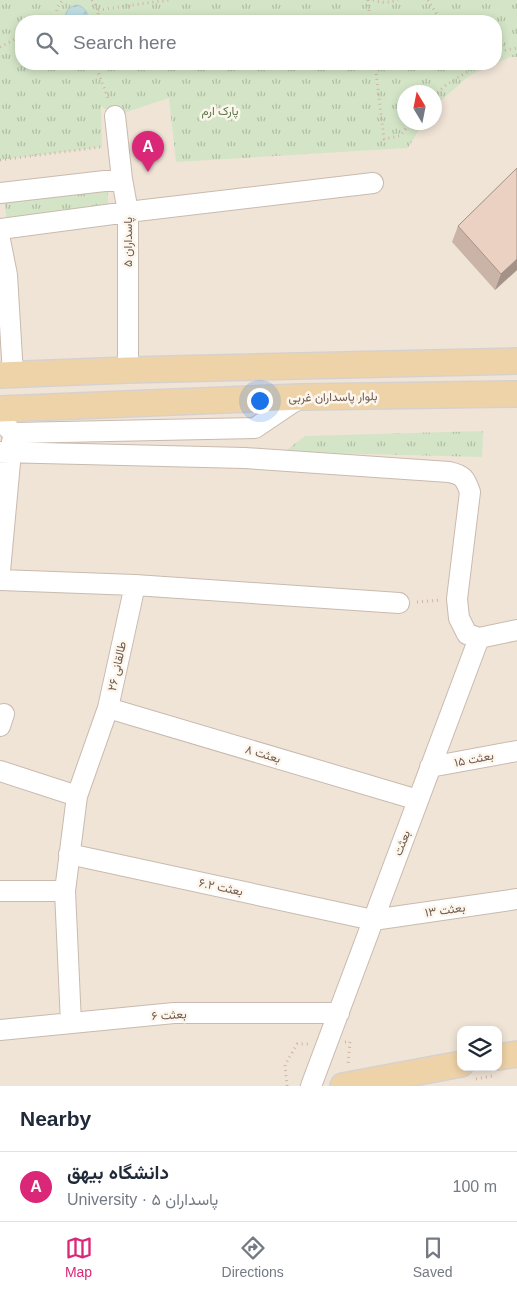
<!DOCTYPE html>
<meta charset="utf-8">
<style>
:root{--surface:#fff;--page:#f2f2f3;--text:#1f2937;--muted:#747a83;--line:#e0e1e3;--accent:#db2777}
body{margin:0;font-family:Arial,Vazirmatn,sans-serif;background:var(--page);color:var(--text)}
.controls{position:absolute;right:15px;bottom:15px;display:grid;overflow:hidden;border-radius:10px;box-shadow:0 2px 8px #0003}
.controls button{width:45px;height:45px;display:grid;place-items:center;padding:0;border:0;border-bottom:1px solid var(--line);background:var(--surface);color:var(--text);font:25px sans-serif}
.compass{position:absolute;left:397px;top:85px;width:45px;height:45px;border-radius:50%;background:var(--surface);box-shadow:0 2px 8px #0003;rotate:350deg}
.you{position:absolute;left:259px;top:400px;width:18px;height:18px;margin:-12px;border:4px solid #fff;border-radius:50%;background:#1a73e8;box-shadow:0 0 0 8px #1a73e833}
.badge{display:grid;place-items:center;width:32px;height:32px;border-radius:50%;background:var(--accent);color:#fff;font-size:16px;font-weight:700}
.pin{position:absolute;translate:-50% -41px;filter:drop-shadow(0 1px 2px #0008)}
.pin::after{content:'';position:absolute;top:26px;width:18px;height:15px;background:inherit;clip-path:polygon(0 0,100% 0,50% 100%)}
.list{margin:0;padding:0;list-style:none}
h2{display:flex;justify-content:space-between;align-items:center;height:65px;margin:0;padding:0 20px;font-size:21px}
h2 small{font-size:16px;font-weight:400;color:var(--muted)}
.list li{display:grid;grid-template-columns:32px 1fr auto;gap:15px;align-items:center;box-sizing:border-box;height:70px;padding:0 20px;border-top:1px solid var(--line)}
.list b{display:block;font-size:19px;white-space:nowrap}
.list p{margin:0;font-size:16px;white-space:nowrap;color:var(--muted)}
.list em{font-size:16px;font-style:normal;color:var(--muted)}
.icon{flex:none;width:28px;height:28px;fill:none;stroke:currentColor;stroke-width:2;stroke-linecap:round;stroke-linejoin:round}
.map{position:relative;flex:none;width:517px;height:1086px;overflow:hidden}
.search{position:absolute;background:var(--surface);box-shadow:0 2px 8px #0003;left:15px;right:15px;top:15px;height:55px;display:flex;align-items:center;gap:12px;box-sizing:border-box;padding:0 18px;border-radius:20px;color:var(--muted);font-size:19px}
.sheet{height:135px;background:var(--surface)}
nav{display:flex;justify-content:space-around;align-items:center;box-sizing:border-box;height:70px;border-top:1px solid var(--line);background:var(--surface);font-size:14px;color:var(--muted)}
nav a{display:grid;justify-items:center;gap:2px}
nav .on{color:var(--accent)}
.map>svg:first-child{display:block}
</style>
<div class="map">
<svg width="517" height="1086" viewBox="0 0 517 1086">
<defs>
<pattern id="park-tufts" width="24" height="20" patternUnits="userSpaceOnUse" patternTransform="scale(1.25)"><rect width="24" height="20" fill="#d4e5c7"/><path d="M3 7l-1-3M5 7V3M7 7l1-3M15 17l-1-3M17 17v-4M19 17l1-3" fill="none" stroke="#b0bda4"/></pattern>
<pattern id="water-ripples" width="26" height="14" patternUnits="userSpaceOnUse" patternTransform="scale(1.25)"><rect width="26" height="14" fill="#bedce0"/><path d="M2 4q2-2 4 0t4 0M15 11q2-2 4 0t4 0" fill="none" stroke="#9fb5b8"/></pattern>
</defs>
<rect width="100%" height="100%" fill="#f9f2e7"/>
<path fill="#f0e4d7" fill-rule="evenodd" d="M 0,0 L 517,0 L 517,1086 L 0,1086 ZM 21,21 L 496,21 L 496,64 L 21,64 ZM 404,92 L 434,92 L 434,122 L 404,122 ZM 461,1030 L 498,1030 L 498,1067 L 461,1067 Z"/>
<path fill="url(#park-tufts)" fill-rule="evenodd" d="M 0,0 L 517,0 L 517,57 L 510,57 L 469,76 L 435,106 L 434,92 L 404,92 L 404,122 L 423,123 L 408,148 L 176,162 L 169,98 L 115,116 L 101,106 L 102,147 L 0,160 ZM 21,21 L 496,21 L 496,64 L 21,64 Z
M 107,185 L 109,213 L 7,223 L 4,196 Z
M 483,431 L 482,457 L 284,452 L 305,436 Z"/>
<path fill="url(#water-ripples)" stroke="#a6cbd1" d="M 77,5 C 85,7 89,13 87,21 L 66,21 C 64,13 68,7 77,5 Z"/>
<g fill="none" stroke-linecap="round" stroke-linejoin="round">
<g stroke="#c9baaf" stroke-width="22">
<path id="minor" d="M 115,116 L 122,179 L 128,212 L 128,370
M 0,193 L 122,179
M 0,229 L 128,212 L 373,183
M 0,240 L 7,275 L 13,375
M 0,420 L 13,433 L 255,428 L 301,397
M 0,452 L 245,458 L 449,472 C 463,475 465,478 470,492 L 457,599 L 459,618 L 467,634 L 479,638
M 0,571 L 12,441
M 0,580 L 135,585 L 108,708 L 77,796 L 0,771
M 135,585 L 399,603
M 479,638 L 517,630
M 108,708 L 418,800
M 0,726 L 4,714
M 430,767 L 517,751
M 69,854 L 373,920 L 517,899
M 0,891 L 65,891
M 71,1023 L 65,891 L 77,796
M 0,1030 L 174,1013 L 339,1013
M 311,1086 L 479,638"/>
</g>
<g stroke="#d7d1ce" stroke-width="28">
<path id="major" d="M 0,375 L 128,370 L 517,361
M 0,409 L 301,397 L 517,394
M 498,1057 L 517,1054
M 343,1086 L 461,1064"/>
</g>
<path stroke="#d0b5a6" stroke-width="3" stroke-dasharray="1 4" stroke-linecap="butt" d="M 92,0 L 98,10 L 98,21
M 368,0 L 370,21
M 373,0 C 381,3 389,3 398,0
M 428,0 L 441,21
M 98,10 L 169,0
M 51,21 L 56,18
M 57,21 C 55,13 57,6 63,0
M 0,47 L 21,36
M 496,55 L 506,50 L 517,48
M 95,64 L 109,101
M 375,64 L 384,139 L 400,136 L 411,122
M 466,64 L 470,70
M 434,96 L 446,85 L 480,64
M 0,160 L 101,147
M 417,602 L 440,600
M 345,1042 L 350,1042 L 348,1065
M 476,1079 L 492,1076
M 287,1086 L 285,1065 L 297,1044 L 308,1044"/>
<use href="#minor" stroke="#fff" stroke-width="20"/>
<use href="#major" stroke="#efd3a8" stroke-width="25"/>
</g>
<path fill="#cab4a7" d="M 517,168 L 517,270 L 495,290 L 452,242 L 458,226 Z"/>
<path fill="#a49288" d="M 517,259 L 517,270 L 495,290 L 501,274 Z"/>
<path fill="#ebd1c2" stroke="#a49288" d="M 517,168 L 517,259 L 501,274 L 458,226 Z"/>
<g text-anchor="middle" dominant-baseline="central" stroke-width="5" stroke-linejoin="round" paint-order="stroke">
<g font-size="12" fill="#5a7a4c" stroke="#fcf6ed">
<text x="220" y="111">پارک ارم</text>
</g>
<g font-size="12" fill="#6f5a4f" stroke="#fcf6ed">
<text transform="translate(128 242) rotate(-90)">پاسداران ۵</text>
<text transform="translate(333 397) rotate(-1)">بلوار پاسداران غربی</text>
<text transform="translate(117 666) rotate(-78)">طالقانی ۲۶</text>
<text transform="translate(263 754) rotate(17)">بعثت ۸</text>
<text transform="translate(474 759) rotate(-11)">بعثت ۱۵</text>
<text transform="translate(402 843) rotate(-69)">بعثت</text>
<text transform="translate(221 887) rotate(12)">بعثت ۶.۲</text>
<text transform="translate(445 910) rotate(-8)">بعثت ۱۳</text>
<text transform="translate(169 1015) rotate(-3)">بعثت ۶</text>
</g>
</g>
</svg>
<div class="controls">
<button><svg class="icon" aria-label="layers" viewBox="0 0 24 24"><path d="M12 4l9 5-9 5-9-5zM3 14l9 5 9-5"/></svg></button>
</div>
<svg class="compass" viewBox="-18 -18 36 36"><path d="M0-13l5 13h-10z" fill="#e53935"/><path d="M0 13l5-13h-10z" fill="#747a83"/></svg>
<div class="you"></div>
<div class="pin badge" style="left:148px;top:172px">A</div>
<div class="search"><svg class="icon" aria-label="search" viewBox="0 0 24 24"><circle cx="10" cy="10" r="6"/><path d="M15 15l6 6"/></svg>Search here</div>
</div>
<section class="sheet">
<h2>Nearby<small></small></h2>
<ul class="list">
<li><span class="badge">A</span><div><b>دانشگاه بیهق</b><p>University · پاسداران ۵</p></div><em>100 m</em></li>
</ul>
</section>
<nav>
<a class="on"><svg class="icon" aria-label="map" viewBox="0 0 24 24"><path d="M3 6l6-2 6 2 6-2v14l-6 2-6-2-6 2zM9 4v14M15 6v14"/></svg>Map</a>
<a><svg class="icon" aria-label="directions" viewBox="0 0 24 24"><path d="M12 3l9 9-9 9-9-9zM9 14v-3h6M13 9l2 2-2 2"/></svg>Directions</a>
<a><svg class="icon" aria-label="saved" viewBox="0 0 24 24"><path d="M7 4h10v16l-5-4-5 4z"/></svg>Saved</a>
</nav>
